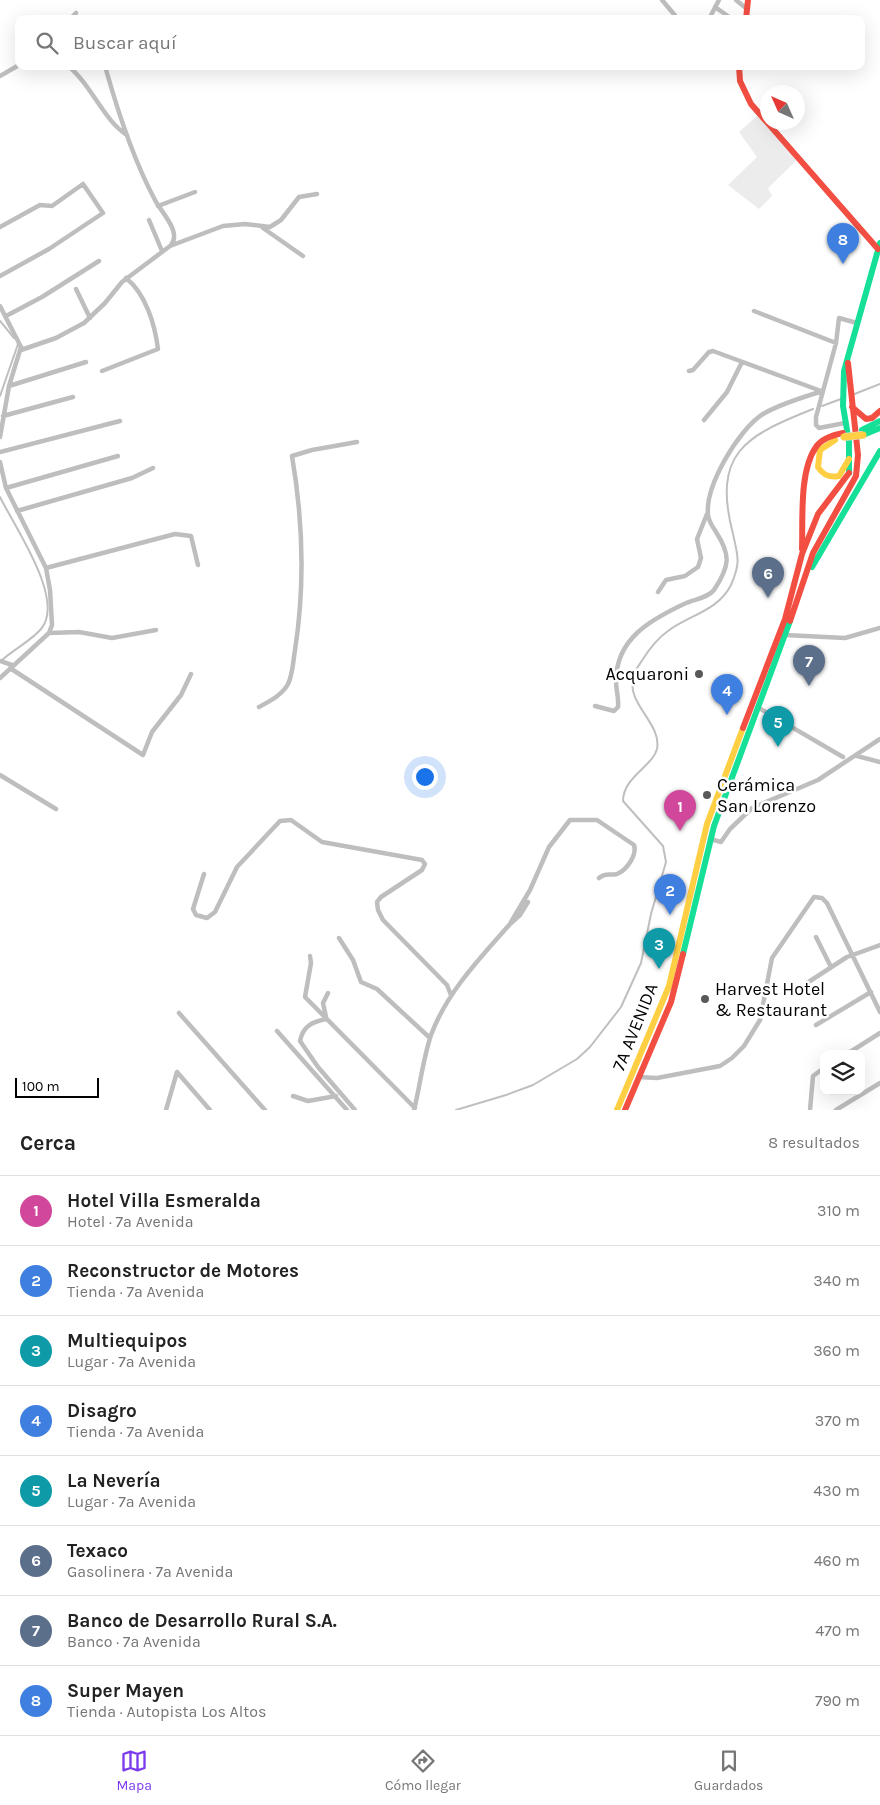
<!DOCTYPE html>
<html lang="es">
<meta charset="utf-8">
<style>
:root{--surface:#fff;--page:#f2f2f2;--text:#222;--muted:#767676;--line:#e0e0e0;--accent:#7c3aed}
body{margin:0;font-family:Karla,sans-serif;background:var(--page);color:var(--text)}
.controls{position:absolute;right:15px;bottom:15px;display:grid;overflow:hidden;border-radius:10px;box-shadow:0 5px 20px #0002}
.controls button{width:45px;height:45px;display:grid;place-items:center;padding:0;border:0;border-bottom:1px solid var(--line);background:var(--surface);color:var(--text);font:25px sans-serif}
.compass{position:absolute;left:760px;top:85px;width:45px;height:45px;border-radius:50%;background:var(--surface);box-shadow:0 5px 20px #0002;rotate:315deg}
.scale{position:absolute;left:15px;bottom:12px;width:84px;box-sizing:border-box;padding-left:5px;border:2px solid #000;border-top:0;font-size:14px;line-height:18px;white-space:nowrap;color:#000;-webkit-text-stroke:4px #fff;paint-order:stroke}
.you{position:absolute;left:424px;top:776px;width:18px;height:18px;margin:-12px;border:4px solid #fff;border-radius:50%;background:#1a73e8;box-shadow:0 0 0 8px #1a73e833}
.badge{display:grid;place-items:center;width:32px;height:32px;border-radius:50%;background:var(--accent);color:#fff;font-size:16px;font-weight:700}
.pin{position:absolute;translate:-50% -41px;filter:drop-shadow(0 1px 2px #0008)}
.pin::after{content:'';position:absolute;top:26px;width:18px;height:15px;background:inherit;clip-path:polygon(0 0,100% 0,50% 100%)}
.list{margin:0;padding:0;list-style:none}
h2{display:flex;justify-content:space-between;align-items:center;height:65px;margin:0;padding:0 20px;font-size:21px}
h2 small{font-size:16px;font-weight:400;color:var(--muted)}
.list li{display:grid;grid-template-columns:32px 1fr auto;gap:15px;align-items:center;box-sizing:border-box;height:70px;padding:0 20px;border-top:1px solid var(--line)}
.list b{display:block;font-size:19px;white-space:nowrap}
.list p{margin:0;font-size:16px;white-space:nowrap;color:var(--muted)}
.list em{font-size:16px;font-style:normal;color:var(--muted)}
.icon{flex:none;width:28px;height:28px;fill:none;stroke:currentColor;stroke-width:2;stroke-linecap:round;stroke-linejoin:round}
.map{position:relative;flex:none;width:880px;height:1110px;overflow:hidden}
.search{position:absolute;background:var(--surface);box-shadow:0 5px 20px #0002;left:15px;right:15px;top:15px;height:55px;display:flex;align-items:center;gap:12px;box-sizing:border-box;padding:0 18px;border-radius:10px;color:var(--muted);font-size:19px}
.sheet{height:625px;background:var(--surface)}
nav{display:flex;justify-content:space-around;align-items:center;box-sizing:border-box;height:70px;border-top:1px solid var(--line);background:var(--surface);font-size:14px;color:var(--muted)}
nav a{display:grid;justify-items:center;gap:2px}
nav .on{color:var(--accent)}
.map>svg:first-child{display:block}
</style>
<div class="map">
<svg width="880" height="1110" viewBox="0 0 880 1110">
<rect width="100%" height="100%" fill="#fff"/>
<path fill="#ececec" d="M 757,116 L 797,160 L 768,188 L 772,196 L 759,209 L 728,185 L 757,157 L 739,132 Z"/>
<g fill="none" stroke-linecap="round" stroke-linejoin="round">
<path stroke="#bfbfbf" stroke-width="2" d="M 0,321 L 14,338
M 852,395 L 880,384
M 0,396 L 18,344
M 822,406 L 841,399
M 0,497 C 14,526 66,600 41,629 C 32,640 13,650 2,660
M 456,1110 L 506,1095 L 533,1085 L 577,1059 L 590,1047 L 621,1007 L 641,963 L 651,914 L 666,862 L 663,846 L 623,801 C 623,777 653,766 657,749 C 662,724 627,704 633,679 C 634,671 639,665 643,659 C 650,648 658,638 668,631 C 689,615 718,611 731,585 C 741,562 738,557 733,534 C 712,453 745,436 813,409"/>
<path stroke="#bebebe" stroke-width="4.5" d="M 662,0 L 678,19
M 736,0 L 747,9
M 715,7 L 732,19
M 70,19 L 76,13
M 709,19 L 719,0
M 68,66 C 91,84 104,121 127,135
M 105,66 C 117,109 134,161 155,200 C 161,212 182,232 171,245
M 0,76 L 19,65
M 158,206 L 195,192
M 149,220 L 162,251
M 0,227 L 40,205 L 52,206 L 83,184 L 103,213 L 49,249 L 0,276
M 263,228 L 303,256
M 76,289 L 90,318
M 0,306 L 21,347 L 9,386 L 0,437
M 754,311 L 836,343
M 6,316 L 42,297 L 99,261
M 21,350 L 56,338 L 84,323 L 105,303 L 122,282 L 170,246 L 223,226 L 245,224 L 270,227 L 281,220 L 299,197 L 317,194
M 102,371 L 158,349 C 155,325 146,294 126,278
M 689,371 L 693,370 L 709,352 L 713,351 L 821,391
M 9,386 L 86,362
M 3,416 L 73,397
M 704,420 L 727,392 L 742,362
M 845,423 L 819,428 L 816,425 L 816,417 L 836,343 L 839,318 L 857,323
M 0,452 L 120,421
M 0,462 L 6,488 L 46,568 L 50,590 L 52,625 L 49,633 L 0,678
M 6,488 L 118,456
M 17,511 L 132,478 L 153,468
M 46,568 L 175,534 L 191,536 L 198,565
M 658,592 L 666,580 L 685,576 L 698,567 L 701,558 L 697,539 L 707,514
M 49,633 L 79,632 L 112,638 L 156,630
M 785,635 L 845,638 L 880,628
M 0,661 L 12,665
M 10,668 L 143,755 L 152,732 L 181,695 L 191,674
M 595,706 L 614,711 L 618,707 C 619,698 616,690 616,681 C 616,639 650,620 684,604 C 693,599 707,599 714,590 C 730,566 731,555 716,532 C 712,526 709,522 708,515 C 705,486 738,430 763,414 C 780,404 803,397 823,391
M 259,707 C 270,701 282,695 288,684 C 293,674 293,661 295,650 C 305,586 303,520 292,456 L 312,450 L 357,442
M 759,708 L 843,757
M 857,756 L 880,762
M 0,775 L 56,809
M 710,839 L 721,842 L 730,829 L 752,808 L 818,780 L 880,739
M 204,874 L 193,909 L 196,915 L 207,918 L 215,912 L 237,867 L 280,821 L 291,820 L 322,842 L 422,860 L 425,864 L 422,870 L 381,897 L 377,902 L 378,910 L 383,920 L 447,985 L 451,995
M 511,922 L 530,890 L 549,847 L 570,820 L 597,820 L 634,845 C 637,855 627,870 617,874 C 610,876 606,872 599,878
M 816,937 L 831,967
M 339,938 L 353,960 L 361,982 L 377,989 L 430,1038
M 310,956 L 311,963 L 305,997 L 415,1108
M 807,983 L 847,957 L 880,945
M 179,1013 L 265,1110
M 326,1017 L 323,1003 L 328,993
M 326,1019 C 312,1022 303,1026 300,1041 L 318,1067 L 355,1110
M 816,1025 L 871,992
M 277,1031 L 347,1110
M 847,1054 L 880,1033
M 639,1077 L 657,1078 L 720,1066 L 732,1058 L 744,1046 L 760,1020 L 772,958 L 814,897 L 822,898 L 827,903 L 880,1012
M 293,1096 L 308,1101 L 336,1096
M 166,1110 L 177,1072 L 210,1110
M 414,1110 C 420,1086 423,1059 431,1035 C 447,992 480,958 510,924 L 520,915 L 528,902
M 810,1110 L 813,1076 L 824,1068
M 836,1110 L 880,1083"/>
<path stroke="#16e098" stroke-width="6" d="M 862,430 L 880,421
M 863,435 L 880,428
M 849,473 L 849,442 L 843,406 L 844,371 L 880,243
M 812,567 L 880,451
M 683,954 L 714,826 L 790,621"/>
<path stroke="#ffcf43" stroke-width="6" d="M 835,440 L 820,450 L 818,467 C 823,475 829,478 839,476 L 849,459
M 617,1110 L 669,986 L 707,824 L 743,728"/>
<path stroke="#f24e42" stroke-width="6" d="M 746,19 L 748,0
M 739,66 L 740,81 L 751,104 L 878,249
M 852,407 L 866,419 L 872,418 L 880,411
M 802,549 C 803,520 799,471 816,447 C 822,438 833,435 843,433
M 790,621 L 813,553 L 856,476 L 858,455 L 848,363
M 743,728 L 785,619 L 802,554 L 818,514 L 849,473
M 625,1110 L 671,1002 L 683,954"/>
<g stroke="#dbdbdb" stroke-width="8" stroke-linecap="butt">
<path id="slow-bridge" d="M 844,437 L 863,435"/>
</g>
<use href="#slow-bridge" stroke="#ffcf43" stroke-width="7"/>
</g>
<g fill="#595959" stroke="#fff" stroke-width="2">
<circle cx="699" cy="674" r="5"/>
<circle cx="707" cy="795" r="5"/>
<circle cx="705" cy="999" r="5"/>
</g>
<g text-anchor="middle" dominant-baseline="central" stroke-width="5" stroke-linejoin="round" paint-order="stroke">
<g font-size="18" fill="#000" stroke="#fff" text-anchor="start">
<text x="689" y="674" text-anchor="end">Acquaroni</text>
<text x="717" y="785">Cerámica<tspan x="717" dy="21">San Lorenzo</tspan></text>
<text x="715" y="989">Harvest Hotel<tspan x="715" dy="21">&amp; Restaurant</tspan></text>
</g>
<g font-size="18" fill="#000" stroke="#fff">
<text transform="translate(635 1027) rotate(-68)">7A AVENIDA</text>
</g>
</g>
</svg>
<div class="controls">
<button><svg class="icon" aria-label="layers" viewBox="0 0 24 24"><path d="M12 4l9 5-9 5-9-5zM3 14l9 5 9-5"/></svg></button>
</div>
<svg class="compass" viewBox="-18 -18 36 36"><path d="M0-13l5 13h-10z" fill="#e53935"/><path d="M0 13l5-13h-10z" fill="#767676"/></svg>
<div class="scale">100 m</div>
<div class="you"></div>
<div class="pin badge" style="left:680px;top:831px;background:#d1479c">1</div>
<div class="pin badge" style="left:670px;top:915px;background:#3f7fe0">2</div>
<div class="pin badge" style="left:659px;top:969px;background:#0f9aa8">3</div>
<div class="pin badge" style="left:727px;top:715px;background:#3f7fe0">4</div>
<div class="pin badge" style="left:778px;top:747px;background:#0f9aa8">5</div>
<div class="pin badge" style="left:768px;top:598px;background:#5c6f8a">6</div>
<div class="pin badge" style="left:809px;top:686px;background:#5c6f8a">7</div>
<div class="pin badge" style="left:843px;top:264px;background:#3f7fe0">8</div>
<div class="search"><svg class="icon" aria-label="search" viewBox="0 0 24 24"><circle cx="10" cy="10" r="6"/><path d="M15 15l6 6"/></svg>Buscar aquí</div>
</div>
<section class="sheet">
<h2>Cerca<small>8 resultados</small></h2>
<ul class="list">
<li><span class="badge" style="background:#d1479c">1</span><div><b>Hotel Villa Esmeralda</b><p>Hotel · 7a Avenida</p></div><em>310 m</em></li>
<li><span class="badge" style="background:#3f7fe0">2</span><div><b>Reconstructor de Motores</b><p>Tienda · 7a Avenida</p></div><em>340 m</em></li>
<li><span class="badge" style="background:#0f9aa8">3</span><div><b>Multiequipos</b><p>Lugar · 7a Avenida</p></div><em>360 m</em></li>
<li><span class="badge" style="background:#3f7fe0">4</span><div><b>Disagro</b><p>Tienda · 7a Avenida</p></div><em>370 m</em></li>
<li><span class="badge" style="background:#0f9aa8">5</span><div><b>La Nevería</b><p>Lugar · 7a Avenida</p></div><em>430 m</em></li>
<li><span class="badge" style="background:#5c6f8a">6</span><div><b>Texaco</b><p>Gasolinera · 7a Avenida</p></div><em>460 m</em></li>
<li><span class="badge" style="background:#5c6f8a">7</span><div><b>Banco de Desarrollo Rural S.A.</b><p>Banco · 7a Avenida</p></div><em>470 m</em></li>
<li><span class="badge" style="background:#3f7fe0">8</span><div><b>Super Mayen</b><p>Tienda · Autopista Los Altos</p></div><em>790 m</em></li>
</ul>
</section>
<nav>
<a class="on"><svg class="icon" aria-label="map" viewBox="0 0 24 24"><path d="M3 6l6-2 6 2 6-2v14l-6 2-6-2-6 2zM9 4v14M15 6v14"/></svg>Mapa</a>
<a><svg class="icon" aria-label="directions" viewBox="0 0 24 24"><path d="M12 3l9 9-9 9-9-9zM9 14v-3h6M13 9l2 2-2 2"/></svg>Cómo llegar</a>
<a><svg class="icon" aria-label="saved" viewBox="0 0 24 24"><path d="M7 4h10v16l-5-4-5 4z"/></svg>Guardados</a>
</nav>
